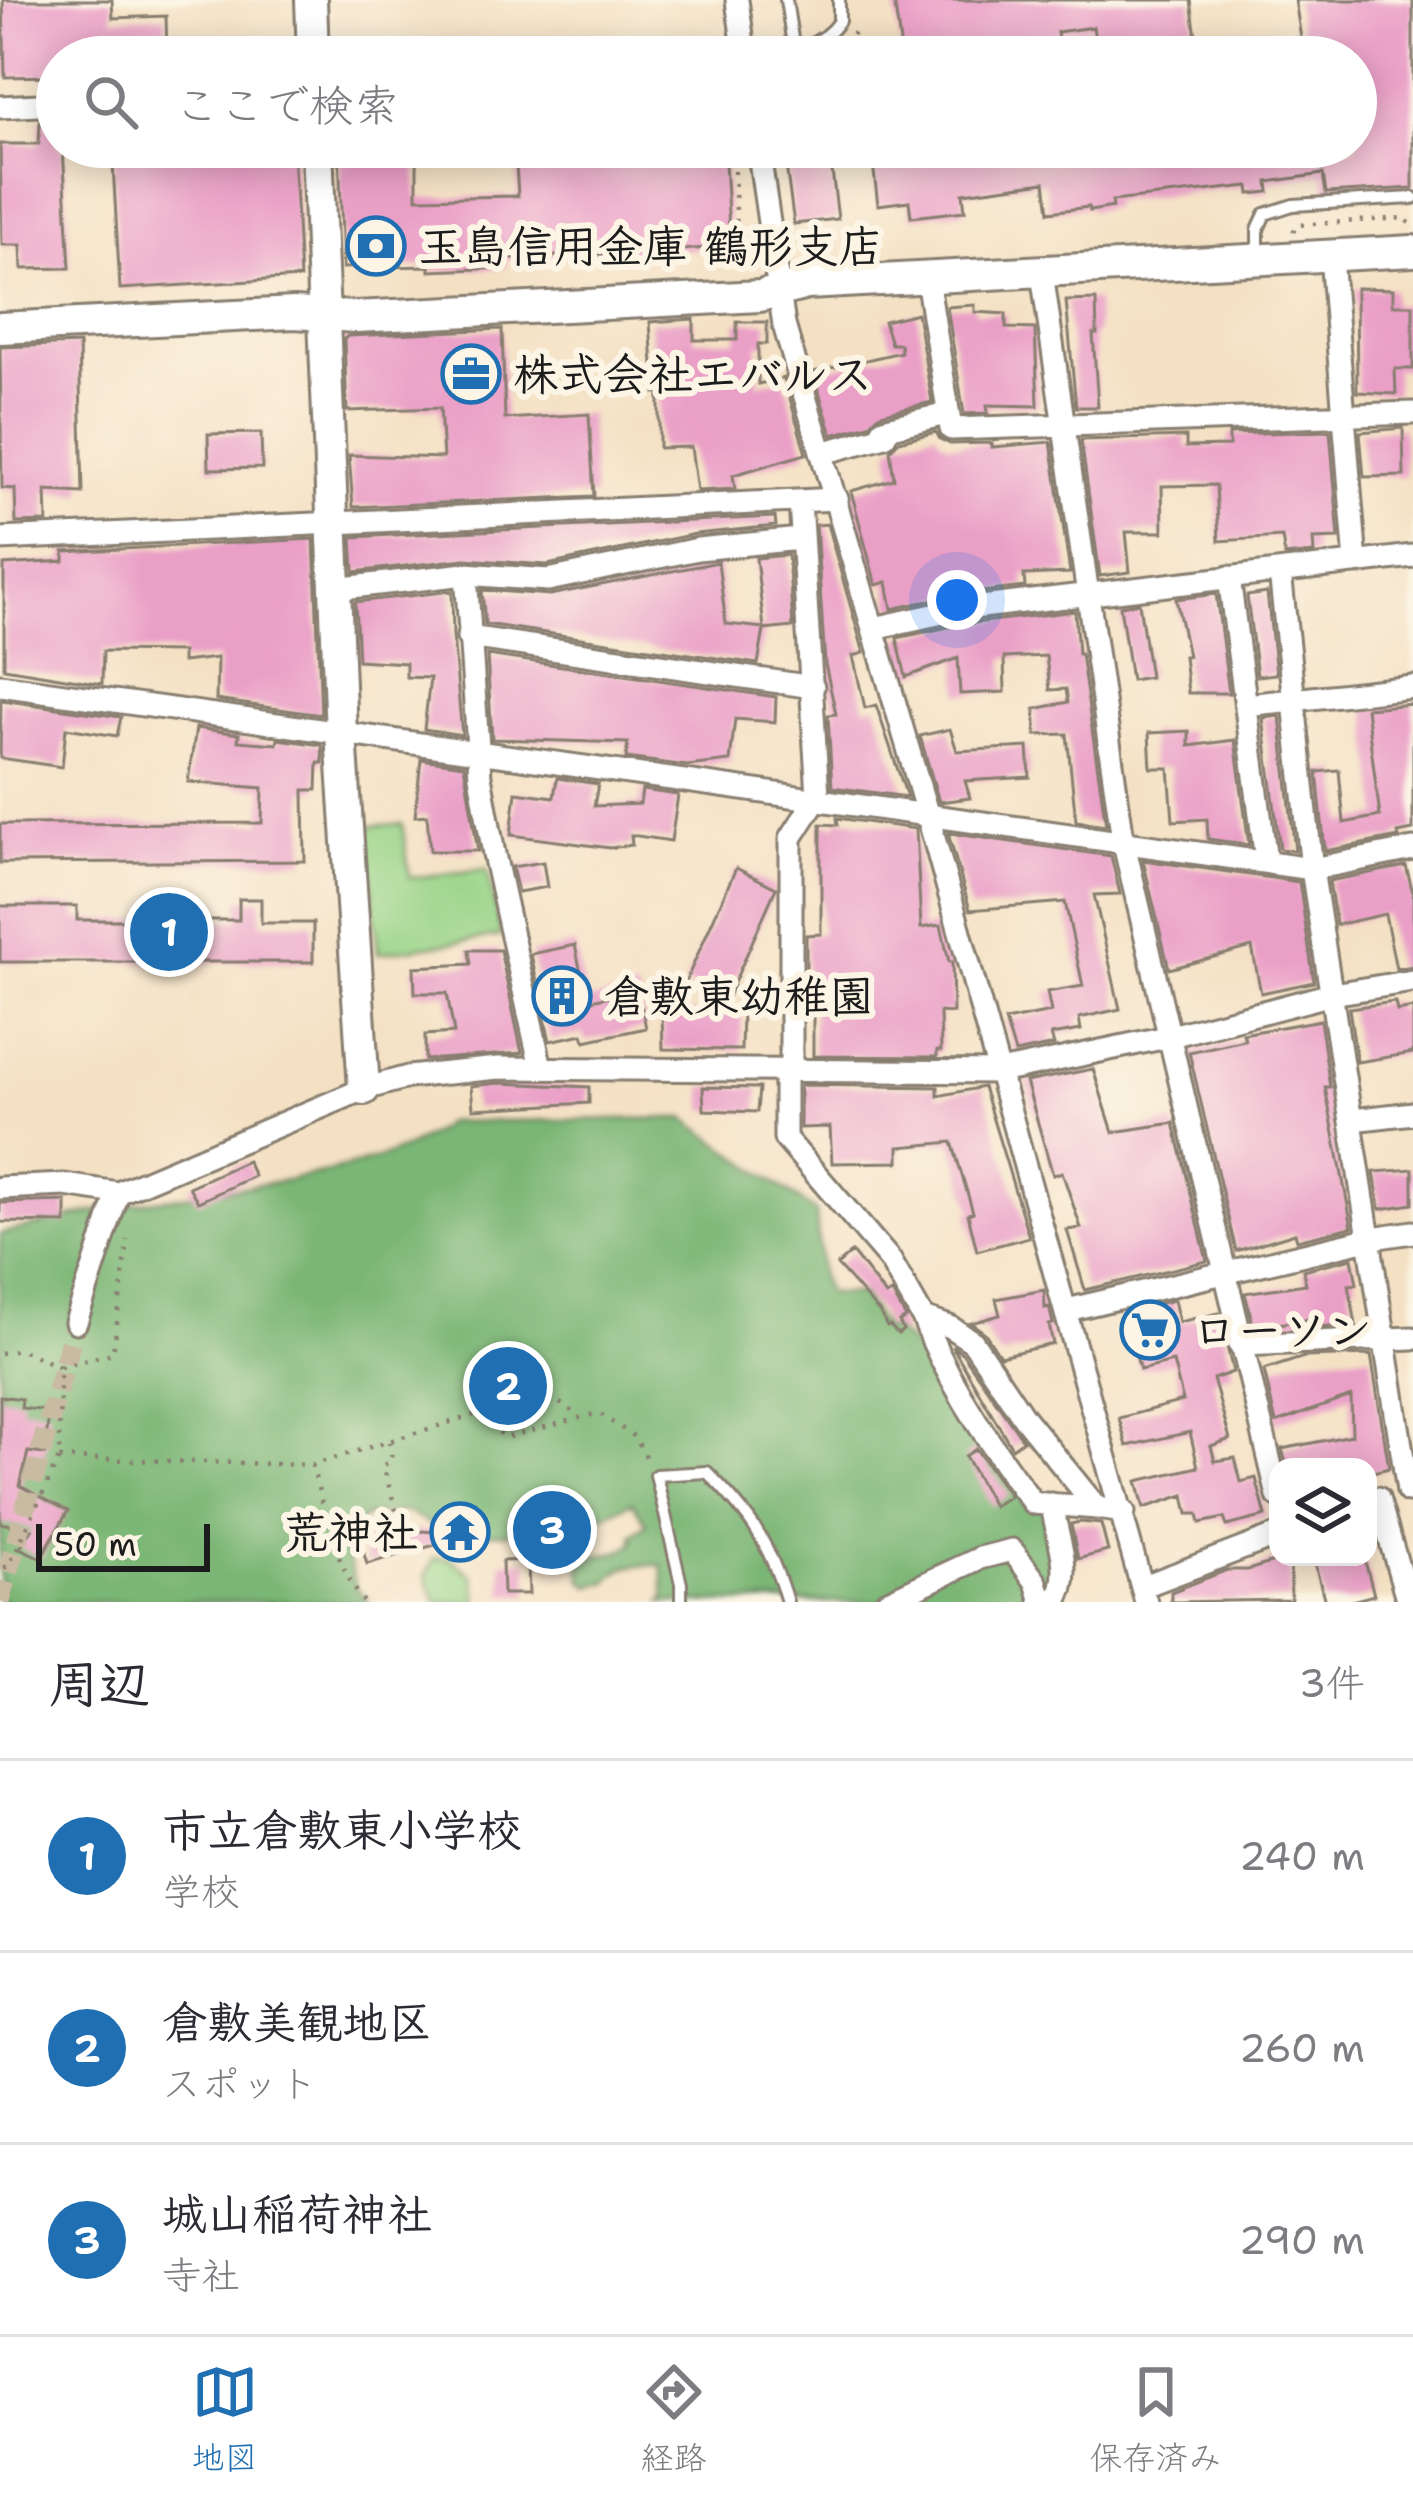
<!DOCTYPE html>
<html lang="ja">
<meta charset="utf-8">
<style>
:root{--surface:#fff;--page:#f2f2f3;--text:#2b2b33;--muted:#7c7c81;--line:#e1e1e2;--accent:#1f6fb2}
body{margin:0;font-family:"Shantell Sans","Klee One",sans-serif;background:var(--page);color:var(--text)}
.controls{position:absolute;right:36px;bottom:36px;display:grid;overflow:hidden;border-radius:24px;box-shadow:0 6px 30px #0003}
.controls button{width:108px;height:108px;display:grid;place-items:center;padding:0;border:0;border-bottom:3px solid var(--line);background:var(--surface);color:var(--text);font:60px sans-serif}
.scale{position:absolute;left:36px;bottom:30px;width:174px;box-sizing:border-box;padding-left:12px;border:6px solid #1c1c1c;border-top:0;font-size:33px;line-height:42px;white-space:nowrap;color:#1c1c1c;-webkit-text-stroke:9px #fcf5e5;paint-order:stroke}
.you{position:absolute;left:957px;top:600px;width:42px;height:42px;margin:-30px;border:9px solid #fff;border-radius:50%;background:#1a73e8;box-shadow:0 0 0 18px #1a73e833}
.badge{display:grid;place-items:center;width:78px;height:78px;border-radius:50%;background:var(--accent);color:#fff;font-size:39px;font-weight:700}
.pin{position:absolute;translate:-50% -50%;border:6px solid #fff;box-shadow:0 3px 12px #0006}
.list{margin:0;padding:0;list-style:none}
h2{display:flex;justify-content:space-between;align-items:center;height:156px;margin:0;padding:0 48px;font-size:51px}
h2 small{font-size:39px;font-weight:400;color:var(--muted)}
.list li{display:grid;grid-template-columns:78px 1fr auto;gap:36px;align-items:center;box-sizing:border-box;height:192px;padding:0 48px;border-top:3px solid var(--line)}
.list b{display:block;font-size:45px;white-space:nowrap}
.list p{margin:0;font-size:39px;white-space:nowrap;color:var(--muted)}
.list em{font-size:39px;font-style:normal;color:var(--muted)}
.icon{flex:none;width:66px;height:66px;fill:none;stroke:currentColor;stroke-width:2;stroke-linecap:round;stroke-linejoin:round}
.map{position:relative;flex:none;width:1413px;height:1602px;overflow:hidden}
.search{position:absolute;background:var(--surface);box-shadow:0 6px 30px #0003;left:36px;right:36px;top:36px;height:132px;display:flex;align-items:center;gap:30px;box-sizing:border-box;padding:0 42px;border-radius:66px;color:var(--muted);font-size:45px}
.sheet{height:732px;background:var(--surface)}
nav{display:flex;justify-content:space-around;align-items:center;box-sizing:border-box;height:168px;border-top:3px solid var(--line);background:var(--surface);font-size:33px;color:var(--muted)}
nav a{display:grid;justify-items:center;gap:6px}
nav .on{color:var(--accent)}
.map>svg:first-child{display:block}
</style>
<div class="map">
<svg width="1413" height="1602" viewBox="0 0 1413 1602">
<rect width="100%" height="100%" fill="#fcf5e5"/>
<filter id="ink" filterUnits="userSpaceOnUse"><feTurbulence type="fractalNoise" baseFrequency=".00833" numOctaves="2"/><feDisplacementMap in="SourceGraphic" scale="24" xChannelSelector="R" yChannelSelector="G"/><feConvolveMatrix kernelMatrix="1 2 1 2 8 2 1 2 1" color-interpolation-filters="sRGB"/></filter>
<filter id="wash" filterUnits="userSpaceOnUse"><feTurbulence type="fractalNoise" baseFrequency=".004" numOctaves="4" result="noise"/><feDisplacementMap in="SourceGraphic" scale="48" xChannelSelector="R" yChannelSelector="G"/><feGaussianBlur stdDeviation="2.7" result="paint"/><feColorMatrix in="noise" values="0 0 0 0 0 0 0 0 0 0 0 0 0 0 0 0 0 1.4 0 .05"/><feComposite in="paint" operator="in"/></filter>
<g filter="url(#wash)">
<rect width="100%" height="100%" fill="#f4e1c4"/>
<path fill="#99d488" stroke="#5a7852" stroke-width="3" d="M 402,824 L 410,878 L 487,869 L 501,936 L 378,953 L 367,826 Z
M 434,1558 L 451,1559 L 473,1576 L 478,1602 L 436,1602 L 426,1575 Z"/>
<path fill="#7ab674" stroke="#4b6948" stroke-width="3" d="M 684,1118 L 816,1212 L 821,1278 L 827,1294 L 860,1294 L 885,1330 L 894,1329 L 911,1345 L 923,1348 L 1027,1506 L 1048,1509 L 1062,1602 L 661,1602 L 665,1599 L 662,1565 C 641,1565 620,1562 608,1582 L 590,1586 L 582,1580 L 580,1564 C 599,1550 615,1559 633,1543 L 633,1534 L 647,1524 L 632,1502 L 603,1516 L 531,1519 L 530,1532 L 449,1535 L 405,1511 L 367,1516 L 341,1537 L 356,1588 L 369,1602 L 0,1602 L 0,1234 C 42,1225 84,1213 127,1205 C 207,1190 390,1177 446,1122 Z"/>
<g id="blocks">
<path fill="#ea9fc7" d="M 3,0 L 112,0 L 113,18 L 166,16 L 167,57 L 57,57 L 57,76 L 5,77 Z
M 894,0 L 1191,0 L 1198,52 L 1166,57 L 1098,57 L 1093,27 L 1057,32 L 1060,57 L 902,57 Z
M 1295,0 L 1413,0 L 1413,188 L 1326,193 L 1323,174 L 1268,182 L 1269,192 L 1250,194 L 1249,186 L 1112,201 L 1113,207 L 1090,211 L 1089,207 L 1049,212 L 1045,182 L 963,193 L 965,211 L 911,217 L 909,201 L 878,205 L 871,147 L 964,147 L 966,158 L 1024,150 L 1026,160 L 1087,152 L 1086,147 L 1356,147 L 1356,57 L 1304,57 Z
M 57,119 L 57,147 L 63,147 L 70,268 L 22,269 L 21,245 L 2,245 L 0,144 L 39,144 L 40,120 Z
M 112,147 L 293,147 L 300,278 L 120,289 Z
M 339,147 L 417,151 L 417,198 L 518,196 L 515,147 L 724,147 L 730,247 L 506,259 L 506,268 L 430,271 L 430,266 L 343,268 Z
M 800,147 L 829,147 L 838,219 L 794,224 L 784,151 Z
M 1356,288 L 1393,289 L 1393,305 L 1413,305 L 1413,369 L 1395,369 L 1396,394 L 1357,392 Z
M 1096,300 L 1097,334 L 1093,334 L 1098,407 L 1076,407 L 1066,301 Z
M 975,305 L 975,312 L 1006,314 L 1006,328 L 1035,329 L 1038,406 L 987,405 L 988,413 L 964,414 L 947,307 Z
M 917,313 L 932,402 L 880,414 L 869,425 L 832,435 L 813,372 L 901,352 L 900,344 L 891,344 L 884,321 Z
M 694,319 L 694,340 L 737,340 L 737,322 L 767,322 L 767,344 L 758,344 L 758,384 L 784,378 L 806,454 L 733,475 L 735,489 L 697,491 L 691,447 L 659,448 L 659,393 L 655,393 L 650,322 Z
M 502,329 L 505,419 L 589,414 L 594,496 L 353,507 L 349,455 L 443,458 L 440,408 L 347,411 L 344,339 L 348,336 Z
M 79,344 L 83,493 L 46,491 L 47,522 L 16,523 L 15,489 L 2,488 L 0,347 Z
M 1403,428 L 1404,476 L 1364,477 L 1360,432 Z
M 1330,431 L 1339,538 L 1313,539 L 1314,553 L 1285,556 L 1282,537 L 1219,541 L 1216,485 L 1162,486 L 1163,532 L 1126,532 L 1130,572 L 1100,576 L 1081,440 L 1186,437 L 1186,447 L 1229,446 L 1229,434 Z
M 936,432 L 940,439 L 950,444 L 992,443 L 992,447 L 1051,442 L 1070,573 L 1024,575 L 1025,587 L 954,595 L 892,609 L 887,582 L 876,585 L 851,491 L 894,479 L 890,450 L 899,441 Z
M 261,433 L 262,468 L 209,469 L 208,434 Z
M 775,517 L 776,526 L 695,534 L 547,565 L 465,559 L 354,572 L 352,537 Z
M 827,524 L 864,653 L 853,656 L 865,708 L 876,705 L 907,797 L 832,787 L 828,715 L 836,714 L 825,664 L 816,525 Z
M 314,539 L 321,715 L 216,700 L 217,658 L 182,662 L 182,652 L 103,651 L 102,684 L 4,668 L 4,565 L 64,561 L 64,552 Z
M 788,555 L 793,627 L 764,630 L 758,664 L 485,624 L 482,590 L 550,595 L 718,562 L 726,624 L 764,628 L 756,558 Z
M 452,591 L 453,636 L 462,735 L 424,729 L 430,678 L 406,677 L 406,663 L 358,660 L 355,602 Z
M 1267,593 L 1276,674 L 1257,676 L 1247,596 Z
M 1216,594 L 1229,693 L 1188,693 L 1184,656 L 1188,656 L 1176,599 Z
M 1139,603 L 1150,677 L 1131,680 L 1120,606 Z
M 1075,611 L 1078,654 L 1081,654 L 1106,825 L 1076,821 L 1067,734 L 1036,735 L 1035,709 L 1068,702 L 1066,689 L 1050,690 L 1046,656 L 1004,658 L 1005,692 L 960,694 L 958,658 L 906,677 L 897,638 L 958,625 Z
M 487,655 L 776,697 L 775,722 L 735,719 L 730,761 L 687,766 L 626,758 L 628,743 L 492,739 Z
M 1,700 L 121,717 L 117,736 L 66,728 L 62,767 L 0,758 Z
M 1413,704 L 1413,830 L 1398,833 L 1399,837 L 1325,851 L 1317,772 L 1339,770 L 1344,823 L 1380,816 L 1366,708 Z
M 1280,716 L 1295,851 L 1280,849 L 1263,718 Z
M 196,728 L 239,734 L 238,741 L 277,744 L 278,739 L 322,745 L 323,763 L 318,763 L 317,790 L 304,790 L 305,861 L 0,863 L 0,824 L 262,823 L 263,788 L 188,782 Z
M 950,729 L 957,751 L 1028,747 L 1030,777 L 965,781 L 970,798 L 939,802 L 920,736 Z
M 1189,731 L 1189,746 L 1235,740 L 1249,845 L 1208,839 L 1207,819 L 1173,821 L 1169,768 L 1151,768 L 1149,733 Z
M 421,759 L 464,765 L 478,851 L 430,851 L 427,815 L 415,816 Z
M 557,778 L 598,784 L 594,806 L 640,804 L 642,790 L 678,795 L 671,841 L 631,835 L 632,845 L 610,848 L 511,835 L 516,792 L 554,797 Z
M 837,818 L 916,829 L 921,928 L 941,925 L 949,962 L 952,962 L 953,1013 L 940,1012 L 941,1051 L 937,1051 L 937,1057 L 813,1056 L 813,981 L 806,981 L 806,935 L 821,934 L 821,824 L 838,825 Z
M 948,833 L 1111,856 L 1120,894 L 1094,895 L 1120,1009 L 1079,1018 L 1081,1030 L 1051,1035 L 1054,1045 L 1015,1053 L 1005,1021 L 1051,1012 L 1047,992 L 1083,986 L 1065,902 L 970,910 Z
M 1143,860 L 1299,882 L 1314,982 L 1261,993 L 1252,947 L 1169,969 Z
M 543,862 L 547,887 L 518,892 L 512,867 Z
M 1406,866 L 1413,893 L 1413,966 L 1396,969 L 1385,914 L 1336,925 L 1329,881 Z
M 736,868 L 776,888 L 726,1001 L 685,983 Z
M 239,899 L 261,899 L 261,923 L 313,923 L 313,962 L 0,962 L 0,906 L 77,906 L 77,920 L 239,920 Z
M 575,945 L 587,1001 L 638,990 L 646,1028 L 585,1041 L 583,1034 L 550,1041 L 531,954 Z
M 469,950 L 500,950 L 522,1053 L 425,1060 L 425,1035 L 454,1033 L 447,993 L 415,993 L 414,967 L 471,964 Z
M 1395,1002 L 1397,1011 L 1413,1008 L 1413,1053 L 1357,1062 L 1349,1008 Z
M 662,1013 L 742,1013 L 741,1050 L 663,1049 Z
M 1320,1020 L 1330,1087 L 1325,1087 L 1352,1227 L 1297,1240 L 1295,1233 L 1236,1251 L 1189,1052 L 1245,1040 L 1243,1034 Z
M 1093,1069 L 1113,1132 L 1174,1123 L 1207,1261 L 1085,1290 L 1067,1230 L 1081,1228 L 1062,1172 L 1053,1175 L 1026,1082 Z
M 499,1083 L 589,1087 L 589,1103 L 473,1109 L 471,1086 Z
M 800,1085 L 938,1087 L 938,1096 L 983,1087 L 1029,1237 L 977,1251 L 968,1214 L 973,1212 L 952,1142 L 899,1147 L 899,1162 L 832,1163 L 830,1127 L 800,1128 Z
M 703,1087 L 759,1088 L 757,1112 L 704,1110 Z
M 247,1161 L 254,1176 L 198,1202 L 189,1187 Z
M 1413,1169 L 1413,1204 L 1380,1209 L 1374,1172 Z
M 66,1201 L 66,1223 L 0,1222 L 0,1203 Z
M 852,1252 L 886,1296 L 892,1293 L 906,1318 L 899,1322 L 903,1330 L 898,1334 L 890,1326 L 887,1327 L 880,1313 L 837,1265 Z
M 1352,1258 L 1357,1284 L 1349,1285 L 1356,1325 L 1310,1327 L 1309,1319 L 1254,1328 L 1245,1293 L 1306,1284 L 1303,1270 Z
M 1044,1290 L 1045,1308 L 1049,1307 L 1053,1324 L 1049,1325 L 1053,1344 L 1000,1356 L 985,1333 L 971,1323 L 1000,1315 L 996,1299 Z
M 1174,1300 L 1179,1322 L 1219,1313 L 1233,1372 L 1213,1379 L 1230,1439 L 1211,1446 L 1215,1461 L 1235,1458 L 1241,1482 L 1256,1478 L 1266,1516 L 1227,1526 L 1224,1518 L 1200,1523 L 1198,1514 L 1188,1514 L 1184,1495 L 1144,1508 L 1137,1481 L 1198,1467 L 1190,1432 L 1127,1446 L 1119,1418 L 1183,1401 L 1173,1362 L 1140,1370 L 1124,1312 Z
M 952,1346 L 962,1353 L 1023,1440 L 1012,1448 Z
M 1371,1355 L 1389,1468 L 1368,1473 L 1368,1467 L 1287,1467 L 1282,1449 L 1352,1435 L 1351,1396 L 1276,1423 L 1264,1370 L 1304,1357 Z
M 0,1396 L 22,1399 L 21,1408 L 49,1411 L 45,1454 L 28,1452 L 20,1486 L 68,1511 L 41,1558 L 20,1548 L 32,1529 L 0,1523 Z
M 976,1449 L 1010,1496 L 993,1506 L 965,1456 Z
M 1080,1522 L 1101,1524 L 1108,1551 L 1078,1559 L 1071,1524 Z
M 399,1530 L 459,1533 L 460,1538 L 367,1564 L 360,1541 Z
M 1290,1557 L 1291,1600 L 1171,1602 L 1171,1592 L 1227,1570 L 1248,1570 Z
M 1313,1557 L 1364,1557 L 1374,1595 L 1348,1602 L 1325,1602 Z
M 528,1560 L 529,1594 L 503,1594 L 502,1561 Z"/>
</g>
</g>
<g filter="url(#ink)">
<use href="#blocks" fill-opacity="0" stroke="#887e70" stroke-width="3"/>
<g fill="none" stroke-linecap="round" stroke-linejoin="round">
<path stroke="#c9baa2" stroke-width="21" stroke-dasharray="21 10" stroke-linecap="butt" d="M 0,1602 L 76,1322"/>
<g stroke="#887e70" stroke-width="16">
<path id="lane" d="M 786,0 L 794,51
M 745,57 C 781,52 817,53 839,21 L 839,0
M 1258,258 L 1258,229 L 1265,214 L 1293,205 L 1413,198
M 681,1602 L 681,1584 L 656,1475 L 707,1472 C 751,1516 769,1542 787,1602"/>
</g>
<g stroke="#887e70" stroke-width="27">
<path id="street" d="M 737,0 L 745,57
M 0,107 L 57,104
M 758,147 L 784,325 L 927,813 L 1146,1602
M 1331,257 L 1356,563
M 1042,273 L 1123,840 L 1278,1496
M 927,278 L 951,429 L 1413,413
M 822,453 L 885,436 L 883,429 L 946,414
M 0,539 L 837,499
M 1280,572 L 1312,869 L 1408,1491
M 466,574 L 480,776 L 494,854 L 541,1068
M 1229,577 L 1266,861
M 334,589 L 466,574 L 548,580 L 698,549 L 800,539
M 874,628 L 956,610 L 1413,556
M 468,637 L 813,687
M 0,685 L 1312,869 L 1413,849
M 1246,705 L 1413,687
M 791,1069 L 791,838 L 818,796 L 800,501
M 785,1070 L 785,1138 L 890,1260 L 923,1318 L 950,1327 L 973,1342 L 1024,1418 L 1097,1508 L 1124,1512
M 1353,1120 L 1413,1113
M 0,1188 L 65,1185 L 118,1193
M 1067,1310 L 1372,1238 L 1413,1232
M 923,1318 C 948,1383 991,1447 1033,1503 L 1097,1508
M 76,1322 L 118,1193 L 364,1089 L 408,1077 L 498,1068 L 1000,1072 L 1167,1037 L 1332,994 L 1413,981
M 1240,1345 L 1413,1338
M 1378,1498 L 1408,1602
M 1052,1504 C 1056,1537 1075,1573 1055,1602
M 1144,1586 L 1278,1535
M 886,1602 L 980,1558 L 1012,1550 L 1036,1582 L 1042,1602"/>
</g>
<g stroke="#887e70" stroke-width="36">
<path id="secondary" d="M 311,0 L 313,57
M 317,147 L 341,734 L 364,1089
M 0,328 L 294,313 L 356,317 L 760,296 L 807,284 L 1413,251"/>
</g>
<path stroke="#887e70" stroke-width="4.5" stroke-dasharray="3 9" stroke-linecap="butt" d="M 845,57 L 846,44 L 856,29
M 733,147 L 738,254 L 751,254
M 1293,232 L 1297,225 L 1404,218 L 1412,225
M 0,1353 L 21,1350 L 60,1367 L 59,1458 L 9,1566 L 0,1569
M 60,1367 L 113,1353 L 128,1240
M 480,1413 L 549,1396 L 580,1416
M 389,1442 L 392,1459 L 383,1466 L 399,1520
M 59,1458 L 312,1465 L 480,1413 L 505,1438 L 598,1413 L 635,1437 L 650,1464
M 312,1465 C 324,1510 335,1565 364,1602"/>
<use href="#lane" stroke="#fff" stroke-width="10"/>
<use href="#street" stroke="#fff" stroke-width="21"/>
<use href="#secondary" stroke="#fff" stroke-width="30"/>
</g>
</g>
<defs>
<g id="bank-ring" transform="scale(3)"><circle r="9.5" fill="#fcf5e5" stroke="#1f6fb2" stroke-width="1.5"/><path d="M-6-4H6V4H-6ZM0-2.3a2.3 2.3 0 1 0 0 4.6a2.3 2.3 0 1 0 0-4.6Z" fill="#1f6fb2"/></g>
<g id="office-ring" transform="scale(3)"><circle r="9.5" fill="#fcf5e5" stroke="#1f6fb2" stroke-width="1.5"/><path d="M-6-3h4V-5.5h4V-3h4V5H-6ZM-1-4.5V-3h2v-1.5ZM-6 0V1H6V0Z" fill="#1f6fb2"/></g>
<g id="building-ring" transform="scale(3)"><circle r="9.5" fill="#fcf5e5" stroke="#1f6fb2" stroke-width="1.5"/><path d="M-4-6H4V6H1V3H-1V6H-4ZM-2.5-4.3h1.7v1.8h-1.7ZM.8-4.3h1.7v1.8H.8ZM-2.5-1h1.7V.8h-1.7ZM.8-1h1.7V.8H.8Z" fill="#1f6fb2"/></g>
<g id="supermarket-ring" transform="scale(3)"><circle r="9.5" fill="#fcf5e5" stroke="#1f6fb2" stroke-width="1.5"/><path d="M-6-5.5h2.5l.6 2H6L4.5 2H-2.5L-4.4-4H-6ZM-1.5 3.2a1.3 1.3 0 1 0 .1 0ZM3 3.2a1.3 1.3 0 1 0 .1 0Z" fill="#1f6fb2"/></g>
<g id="temple-ring" transform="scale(3)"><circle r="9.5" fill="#fcf5e5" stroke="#1f6fb2" stroke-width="1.5"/><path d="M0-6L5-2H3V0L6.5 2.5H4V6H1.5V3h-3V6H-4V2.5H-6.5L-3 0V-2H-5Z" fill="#1f6fb2"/></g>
</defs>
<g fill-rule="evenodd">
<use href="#bank-ring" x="376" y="246"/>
<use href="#office-ring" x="471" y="374"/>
<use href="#building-ring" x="562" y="996"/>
<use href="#supermarket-ring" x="1150" y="1330"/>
<use href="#temple-ring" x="460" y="1532"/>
</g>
<g text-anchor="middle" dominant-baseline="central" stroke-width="12" stroke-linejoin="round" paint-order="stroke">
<g font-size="45" font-weight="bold" fill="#1c1c1c" stroke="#fcf5e5" text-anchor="start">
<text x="418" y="246">玉島信用金庫 鶴形支店</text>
<text x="513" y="374">株式会社エバルス</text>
<text x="604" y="996">倉敷東幼稚園</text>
<text x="1192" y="1330">ローソン</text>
<text x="418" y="1532" text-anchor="end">荒神社</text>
</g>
</g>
</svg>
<div class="controls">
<button><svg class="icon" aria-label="layers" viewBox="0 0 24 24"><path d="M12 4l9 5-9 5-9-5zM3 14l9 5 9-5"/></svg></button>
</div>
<div class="scale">50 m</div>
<div class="you"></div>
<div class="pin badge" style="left:169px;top:932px">1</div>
<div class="pin badge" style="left:508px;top:1386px">2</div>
<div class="pin badge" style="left:552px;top:1530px">3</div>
<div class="search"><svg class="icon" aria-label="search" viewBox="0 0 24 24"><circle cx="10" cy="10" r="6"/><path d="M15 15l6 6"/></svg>ここで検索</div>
</div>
<section class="sheet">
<h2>周辺<small>3件</small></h2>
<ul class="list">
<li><span class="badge">1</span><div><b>市立倉敷東小学校</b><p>学校</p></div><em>240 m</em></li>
<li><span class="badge">2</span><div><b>倉敷美観地区</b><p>スポット</p></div><em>260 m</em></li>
<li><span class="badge">3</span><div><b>城山稲荷神社</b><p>寺社</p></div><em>290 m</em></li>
</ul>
</section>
<nav>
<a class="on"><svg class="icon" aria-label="map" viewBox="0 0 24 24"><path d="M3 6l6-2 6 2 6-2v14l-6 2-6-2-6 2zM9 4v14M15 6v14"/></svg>地図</a>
<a><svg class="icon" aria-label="directions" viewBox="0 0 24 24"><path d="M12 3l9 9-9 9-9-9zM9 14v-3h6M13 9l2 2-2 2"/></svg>経路</a>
<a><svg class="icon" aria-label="saved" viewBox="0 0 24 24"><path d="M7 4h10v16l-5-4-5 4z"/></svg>保存済み</a>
</nav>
